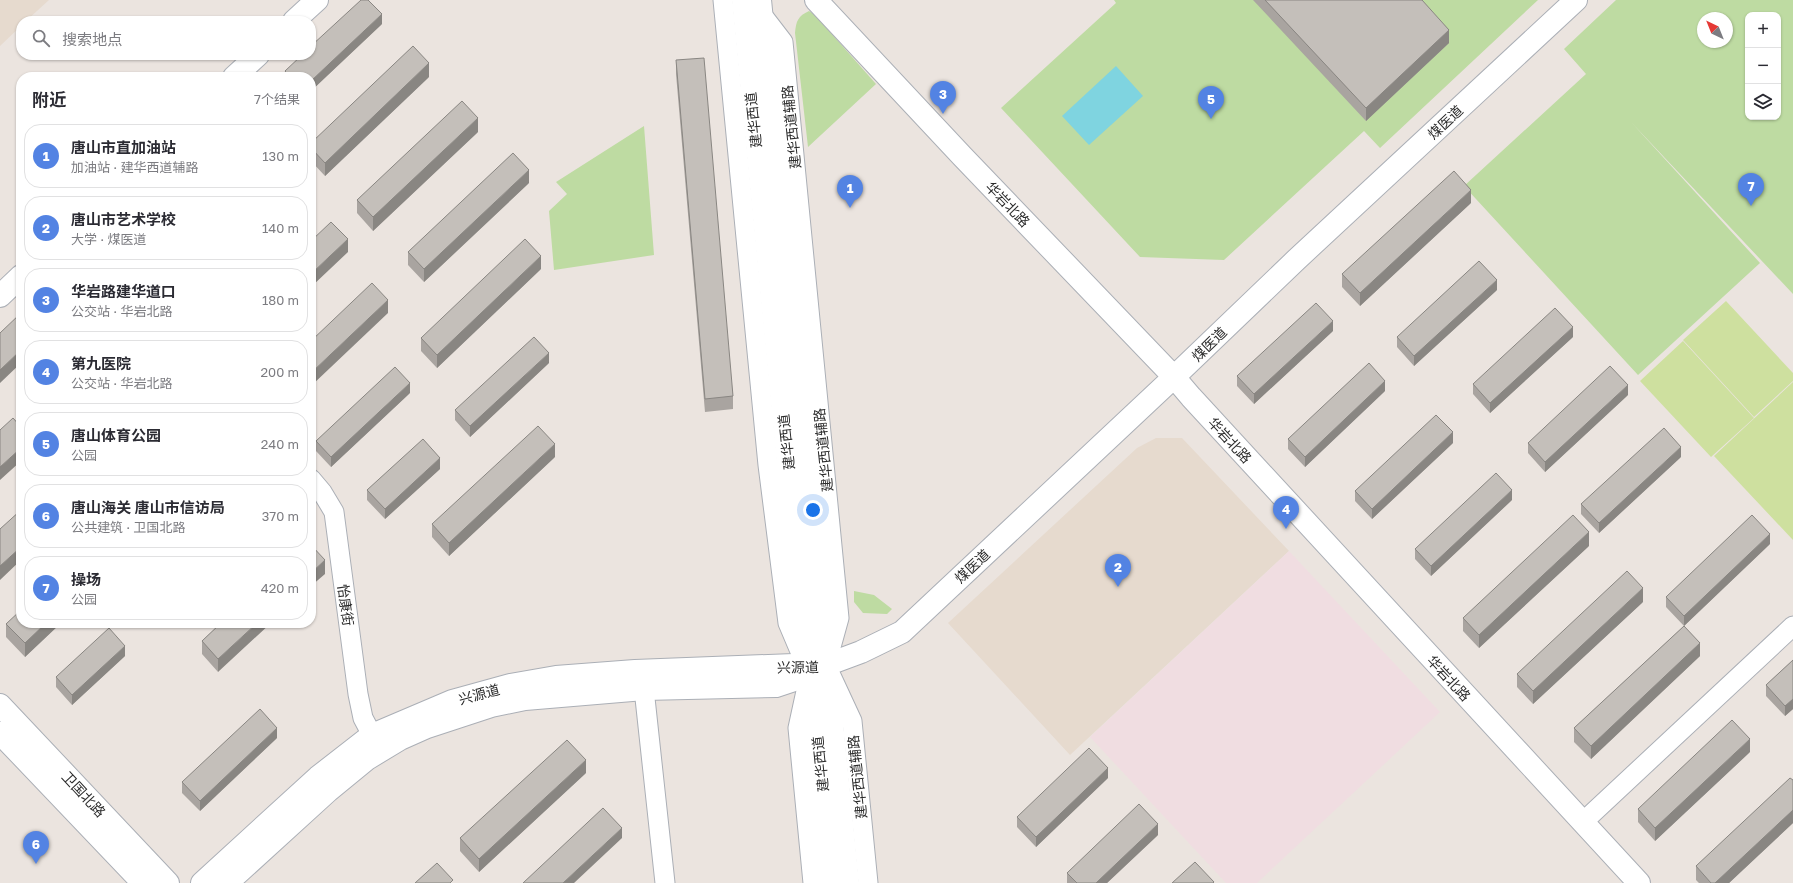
<!DOCTYPE html>
<html lang="zh">
<meta charset="utf-8">
<style>
:root{--surface:#fff;--page:#f7f7f7;--text:#2b2b33;--muted:#7c7c81;--line:#e1e1e2;--accent:#5383e3}
body{margin:0;font-family:"Golos Text","Noto Sans SC",sans-serif;background:var(--page);color:var(--text)}
.controls{position:absolute;right:12px;top:12px;display:grid;overflow:hidden;border-radius:8px;box-shadow:0 1px 3px #0004}
.controls button{width:36px;height:36px;display:grid;place-items:center;padding:0;border:0;border-bottom:1px solid var(--line);background:var(--surface);color:var(--text);font:20px sans-serif}
.compass{position:absolute;left:1697px;top:12px;width:36px;height:36px;border-radius:50%;background:var(--surface);box-shadow:0 1px 3px #0004;rotate:317deg}
.you{position:absolute;left:813px;top:510px;width:14px;height:14px;margin:-10px;border:3px solid #fff;border-radius:50%;background:#1a73e8;box-shadow:0 0 0 6px #1a73e833}
.badge{display:grid;place-items:center;width:26px;height:26px;border-radius:50%;background:var(--accent);color:#fff;font-size:13px;font-weight:700}
.pin{position:absolute;translate:-50% -33px;filter:drop-shadow(0 1px 2px #0008)}
.pin::after{content:'';position:absolute;top:21px;width:14px;height:12px;background:inherit;clip-path:polygon(0 0,100% 0,50% 100%)}
.list{margin:0;padding:0;list-style:none}
h2{display:flex;justify-content:space-between;align-items:center;height:52px;margin:0;padding:0 16px;font-size:17px}
h2 small{font-size:13px;font-weight:400;color:var(--muted)}
.list li{display:grid;grid-template-columns:26px 1fr auto;gap:12px;align-items:center;box-sizing:border-box;height:64px;margin:0 8px 8px;padding:0 8px;border:1px solid var(--line);border-radius:16px}
.list b{display:block;font-size:15px;white-space:nowrap}
.list p{margin:0;font-size:13px;white-space:nowrap;color:var(--muted)}
.list em{font-size:13px;font-style:normal;color:var(--muted)}
.icon{flex:none;width:22px;height:22px;fill:none;stroke:currentColor;stroke-width:2;stroke-linecap:round;stroke-linejoin:round}
.map{position:relative;flex:none;width:1793px;height:883px;overflow:hidden}
.search{position:absolute;background:var(--surface);box-shadow:0 1px 3px #0004;left:16px;top:16px;width:300px;height:44px;display:flex;align-items:center;gap:10px;box-sizing:border-box;padding:0 14px;border-radius:16px;color:var(--muted);font-size:15px}
.panel{position:absolute;background:var(--surface);box-shadow:0 1px 3px #0004;left:16px;top:72px;width:300px;height:556px;border-radius:16px}
.map>svg:first-child{display:block}
</style>
<div class="map">
<svg width="1793" height="883" viewBox="0 0 1793 883">
<rect width="100%" height="100%" fill="#ebe4df"/>
<path fill="#e6dace" d="M 0,0 L 49,0 L 26,21 L 21,21 L 21,26 L 0,46 Z
M 1156,438 L 1182,438 L 1289,551 L 1070,755 L 948,623 L 1137,448 Z"/>
<path fill="#f0dde1" d="M 1289,551 L 1440,712 L 1257,883 L 1226,883 L 1090,737 Z"/>
<path fill="#bedba2" fill-rule="evenodd" d="M 1114,0 L 1538,0 L 1380,148 L 1364,131 L 1224,260 L 1140,257 L 1001,108 L 1116,3 Z
M 1616,0 L 1793,0 L 1793,294 L 1631,122 L 1760,263 L 1638,375 L 1464,186 L 1586,74 L 1564,49 ZM 1748,15 L 1778,15 L 1778,117 L 1748,117 ZM 1703,18 L 1727,18 L 1727,42 L 1703,42 Z
M 809,11 L 815,15 L 876,84 L 808,147 L 795,33 C 796,21 798,16 809,11 Z
M 644,126 L 654,255 L 554,270 L 549,211 L 567,194 L 556,182 Z
M 854,591 L 874,595 L 892,609 L 887,614 L 863,613 L 854,602 Z"/>
<path fill="#cee09f" d="M 1726,301 L 1793,373 L 1793,381 L 1754,417 L 1683,340 Z
M 1683,341 L 1754,418 L 1711,457 L 1640,381 Z
M 1793,382 L 1793,540 L 1714,456 Z"/>
<path fill="#7fd4e0" d="M 1116,66 L 1143,96 L 1089,145 L 1062,116 Z"/>
<g fill="none" stroke-linecap="round" stroke-linejoin="round">
<g stroke="#abafb6" stroke-width="21">
<path id="street" d="M 723,0 L 768,465 L 788,623 L 802,656
M 763,16 L 783,42 L 839,618 L 826,665 L 852,721 L 868,883
M 311,479 L 322,492 L 334,512 L 358,694 L 363,718 L 372,735
M 808,682 L 798,728 L 813,883
M 644,689 L 665,883
M 1583,822 L 1793,626"/>
</g>
<g stroke="#abafb6" stroke-width="24">
<path id="secondary" d="M 743,0 L 803,622 L 805,664 L 809,675 L 816,726 L 832,883
M 760,0 L 848,883
M 816,0 L 962,156 L 1174,377 L 1191,397 L 1639,883
M 294,21 L 317,0
M 234,77 L 258,55
M 0,296 L 21,276
M 0,705 L 168,883
M 0,733 L 143,883
M 202,883 L 318,777 L 372,735 L 452,701 L 510,685 L 556,677 L 635,671 L 819,664
M 227,883 L 328,791 L 367,759 L 400,739 L 427,727 L 491,706 L 525,699 L 644,689 L 776,686 L 809,675 L 826,665 L 861,652 L 902,632 L 1174,377 L 1296,260 L 1576,0"/>
</g>
<use href="#street" stroke="#fff" stroke-width="19"/>
<use href="#secondary" stroke="#fff" stroke-width="22"/>
</g>
<path fill="#a9a4a0" d="M 1253,0 L 1422,0 L 1449,43 L 1366,121 Z
M 382,24 L 311,91 L 311,77 L 285,77 L 285,71 Z
M 676,60 L 733,396 L 733,409 L 705,412 L 676,74 Z
M 429,77 L 325,176 L 311,161 L 311,143 Z
M 478,132 L 373,231 L 357,213 L 357,200 Z
M 529,183 L 424,282 L 408,265 L 408,252 Z
M 1471,203 L 1360,306 L 1342,287 L 1342,274 Z
M 541,269 L 437,368 L 421,351 L 421,338 Z
M 1497,290 L 1414,366 L 1397,347 L 1397,337 Z
M 1333,331 L 1254,404 L 1237,386 L 1237,376 Z
M 1573,337 L 1490,413 L 1473,394 L 1473,384 Z
M 549,363 L 470,437 L 455,420 L 455,410 Z
M 1385,391 L 1305,467 L 1288,449 L 1288,439 Z
M 410,393 L 331,467 L 316,451 L 316,441 Z
M 1628,395 L 1545,472 L 1528,453 L 1528,443 Z
M 1453,443 L 1372,519 L 1355,501 L 1355,491 Z
M 555,457 L 449,556 L 432,537 L 432,524 Z
M 1681,457 L 1599,533 L 1581,514 L 1581,504 Z
M 440,469 L 385,519 L 367,500 L 367,490 Z
M 1512,500 L 1431,576 L 1415,559 L 1415,549 Z
M 1770,544 L 1684,626 L 1700,656 L 1591,759 L 1574,742 L 1574,728 L 1684,626 L 1666,607 L 1666,597 Z
M 1589,546 L 1479,648 L 1463,631 L 1463,618 Z
M 1643,602 L 1533,704 L 1517,687 L 1517,674 Z
M 61,623 L 25,657 L 6,637 L 6,624 Z
M 221,623 L 218,672 L 202,654 L 202,641 Z
M 125,656 L 72,705 L 56,687 L 56,677 Z
M 1793,660 L 1793,709 L 1785,716 L 1766,696 L 1766,685 Z
M 277,738 L 200,811 L 182,793 L 182,782 Z
M 1750,752 L 1655,841 L 1638,822 L 1638,809 Z
M 586,773 L 479,872 L 460,851 L 460,838 Z
M 1108,778 L 1036,847 L 1017,827 L 1017,817 Z
M 1793,780 L 1793,823 L 1729,883 L 1699,883 L 1696,880 L 1696,866 Z
M 1158,835 L 1107,883 L 1067,883 L 1067,873 Z"/>
<path fill="#898682" d="M 382,14 L 382,24 L 311,91 L 311,81 Z
M 1449,30 L 1449,43 L 1366,121 L 1366,108 Z
M 429,63 L 429,77 L 325,176 L 325,163 Z
M 478,118 L 478,132 L 373,231 L 373,217 Z
M 529,170 L 529,183 L 424,282 L 424,269 Z
M 1471,190 L 1471,203 L 1360,306 L 1360,293 Z
M 348,239 L 348,252 L 311,287 L 311,274 Z
M 541,256 L 541,269 L 437,368 L 437,355 Z
M 1497,280 L 1497,290 L 1414,366 L 1414,356 Z
M 388,300 L 388,313 L 311,386 L 311,373 Z
M 1333,321 L 1333,331 L 1254,404 L 1254,394 Z
M 1573,327 L 1573,337 L 1490,413 L 1490,403 Z
M 21,350 L 21,363 L 0,383 L 0,370 Z
M 549,353 L 549,363 L 470,437 L 470,426 Z
M 1385,381 L 1385,391 L 1305,467 L 1305,457 Z
M 410,383 L 410,393 L 331,467 L 331,457 Z
M 1628,385 L 1628,395 L 1545,472 L 1545,462 Z
M 1453,432 L 1453,443 L 1372,519 L 1372,509 Z
M 555,444 L 555,457 L 449,556 L 449,543 Z
M 1681,447 L 1681,457 L 1599,533 L 1599,523 Z
M 21,448 L 21,461 L 0,480 L 0,467 Z
M 440,458 L 440,469 L 385,519 L 385,509 Z
M 1512,490 L 1512,500 L 1431,576 L 1431,566 Z
M 1589,532 L 1589,546 L 1479,648 L 1479,635 Z
M 1770,534 L 1770,544 L 1684,626 L 1684,616 Z
M 21,547 L 21,560 L 0,580 L 0,566 Z
M 325,560 L 325,574 L 311,586 L 311,573 Z
M 1643,588 L 1643,602 L 1533,704 L 1533,691 Z
M 46,623 L 61,623 L 25,657 L 25,643 Z
M 257,623 L 271,623 L 218,672 L 218,659 Z
M 1700,643 L 1700,656 L 1591,759 L 1591,746 Z
M 125,646 L 125,656 L 72,705 L 72,695 Z
M 1793,699 L 1793,709 L 1785,716 L 1785,706 Z
M 277,728 L 277,738 L 200,811 L 200,801 Z
M 1750,739 L 1750,752 L 1655,841 L 1655,828 Z
M 586,760 L 586,773 L 479,872 L 479,859 Z
M 1108,768 L 1108,778 L 1036,847 L 1036,837 Z
M 1793,810 L 1793,823 L 1729,883 L 1715,883 Z
M 1158,824 L 1158,835 L 1107,883 L 1096,883 Z
M 622,828 L 622,838 L 574,883 L 563,883 Z"/>
<path fill="#c4bfba" stroke="#898682" d="M 361,0 L 368,0 L 382,14 L 311,81 L 311,77 L 290,77 L 285,71 L 302,55 L 311,55 L 311,46 Z
M 1265,0 L 1422,0 L 1449,30 L 1366,108 Z
M 413,46 L 429,63 L 325,163 L 311,148 L 311,143 Z
M 704,58 L 733,396 L 705,399 L 676,60 Z
M 462,101 L 478,118 L 373,217 L 357,200 Z
M 513,153 L 529,170 L 424,269 L 408,252 Z
M 1454,171 L 1471,190 L 1360,293 L 1342,274 Z
M 331,222 L 348,239 L 311,274 L 311,241 Z
M 525,239 L 541,256 L 437,355 L 421,338 Z
M 1479,261 L 1497,280 L 1414,356 L 1397,337 Z
M 372,283 L 388,300 L 311,373 L 311,341 Z
M 1316,303 L 1333,321 L 1254,394 L 1237,376 Z
M 1555,308 L 1573,327 L 1490,403 L 1473,384 Z
M 21,313 L 21,350 L 0,370 L 0,333 Z
M 534,337 L 549,353 L 470,426 L 455,410 Z
M 1369,363 L 1385,381 L 1305,457 L 1288,439 Z
M 1610,366 L 1628,385 L 1545,462 L 1528,443 Z
M 395,367 L 410,383 L 331,457 L 316,441 Z
M 1436,415 L 1453,432 L 1372,509 L 1355,491 Z
M 13,418 L 21,427 L 21,448 L 0,467 L 0,430 Z
M 538,426 L 555,444 L 449,543 L 432,524 Z
M 1664,428 L 1681,447 L 1599,523 L 1581,504 Z
M 423,439 L 440,458 L 385,509 L 367,490 Z
M 1496,473 L 1512,490 L 1431,566 L 1415,549 Z
M 21,510 L 21,547 L 0,566 L 0,529 Z
M 1573,515 L 1589,532 L 1479,635 L 1463,618 Z
M 1752,515 L 1770,534 L 1684,616 L 1666,597 Z
M 311,545 L 325,560 L 311,573 Z
M 1627,571 L 1643,588 L 1533,691 L 1517,674 Z
M 21,610 L 21,623 L 46,623 L 25,643 L 6,624 Z
M 221,623 L 257,623 L 218,659 L 202,641 Z
M 1684,626 L 1700,643 L 1591,746 L 1574,728 Z
M 109,628 L 125,646 L 72,695 L 56,677 Z
M 1793,660 L 1793,699 L 1785,706 L 1766,685 Z
M 260,709 L 277,728 L 200,801 L 182,782 Z
M 1732,720 L 1750,739 L 1655,828 L 1638,809 Z
M 567,740 L 586,760 L 479,859 L 460,838 Z
M 1089,748 L 1108,768 L 1036,837 L 1017,817 Z
M 1790,778 L 1793,780 L 1793,810 L 1715,883 L 1711,883 L 1696,866 Z
M 1139,804 L 1158,824 L 1096,883 L 1077,883 L 1067,873 Z
M 603,808 L 622,828 L 563,883 L 523,883 Z
M 1195,862 L 1214,882 L 1213,883 L 1172,883 Z
M 437,863 L 453,880 L 450,883 L 415,883 Z"/>
<g text-anchor="middle" dominant-baseline="central" stroke-width="4" stroke-linejoin="round" paint-order="stroke">
<g font-size="14" fill="#2b2b2b" stroke="#fff">
<text transform="translate(753 120) rotate(-96)">建华西道</text>
<text transform="translate(1445 122) rotate(-43)">煤医道</text>
<text transform="translate(791 127) rotate(-96)">建华西道辅路</text>
<text transform="translate(1008 204) rotate(46)">华岩北路</text>
<text transform="translate(1209 344) rotate(-44)">煤医道</text>
<text transform="translate(1230 440) rotate(47)">华岩北路</text>
<text transform="translate(786 442) rotate(-96)">建华西道</text>
<text transform="translate(823 450) rotate(-96)">建华西道辅路</text>
<text transform="translate(972 566) rotate(-43)">煤医道</text>
<text transform="translate(346 605) rotate(82)">怡康街</text>
<text transform="translate(798 667) rotate(-1)">兴源道</text>
<text transform="translate(1449 678) rotate(47)">华岩北路</text>
<text transform="translate(479 694) rotate(-15)">兴源道</text>
<text transform="translate(820 764) rotate(-96)">建华西道</text>
<text transform="translate(857 777) rotate(-96)">建华西道辅路</text>
<text transform="translate(84 794) rotate(47)">卫国北路</text>
</g>
</g>
</svg>
<div class="controls">
<button>+</button>
<button>−</button>
<button><svg class="icon" aria-label="layers" viewBox="0 0 24 24"><path d="M12 4l9 5-9 5-9-5zM3 14l9 5 9-5"/></svg></button>
</div>
<svg class="compass" viewBox="-18 -18 36 36"><path d="M0-13l5 13h-10z" fill="#e53935"/><path d="M0 13l5-13h-10z" fill="#7c7c81"/></svg>
<div class="you"></div>
<div class="pin badge" style="left:850px;top:208px">1</div>
<div class="pin badge" style="left:1118px;top:587px">2</div>
<div class="pin badge" style="left:943px;top:114px">3</div>
<div class="pin badge" style="left:1286px;top:529px">4</div>
<div class="pin badge" style="left:1211px;top:119px">5</div>
<div class="pin badge" style="left:36px;top:864px">6</div>
<div class="pin badge" style="left:1751px;top:206px">7</div>
<div class="search"><svg class="icon" aria-label="search" viewBox="0 0 24 24"><circle cx="10" cy="10" r="6"/><path d="M15 15l6 6"/></svg>搜索地点</div>
<section class="panel">
<h2>附近<small>7个结果</small></h2>
<ul class="list">
<li><span class="badge">1</span><div><b>唐山市直加油站</b><p>加油站 · 建华西道辅路</p></div><em>130 m</em></li>
<li><span class="badge">2</span><div><b>唐山市艺术学校</b><p>大学 · 煤医道</p></div><em>140 m</em></li>
<li><span class="badge">3</span><div><b>华岩路建华道口</b><p>公交站 · 华岩北路</p></div><em>180 m</em></li>
<li><span class="badge">4</span><div><b>第九医院</b><p>公交站 · 华岩北路</p></div><em>200 m</em></li>
<li><span class="badge">5</span><div><b>唐山体育公园</b><p>公园</p></div><em>240 m</em></li>
<li><span class="badge">6</span><div><b>唐山海关 唐山市信访局</b><p>公共建筑 · 卫国北路</p></div><em>370 m</em></li>
<li><span class="badge">7</span><div><b>操场</b><p>公园</p></div><em>420 m</em></li>
</ul>
</section>
</div>
